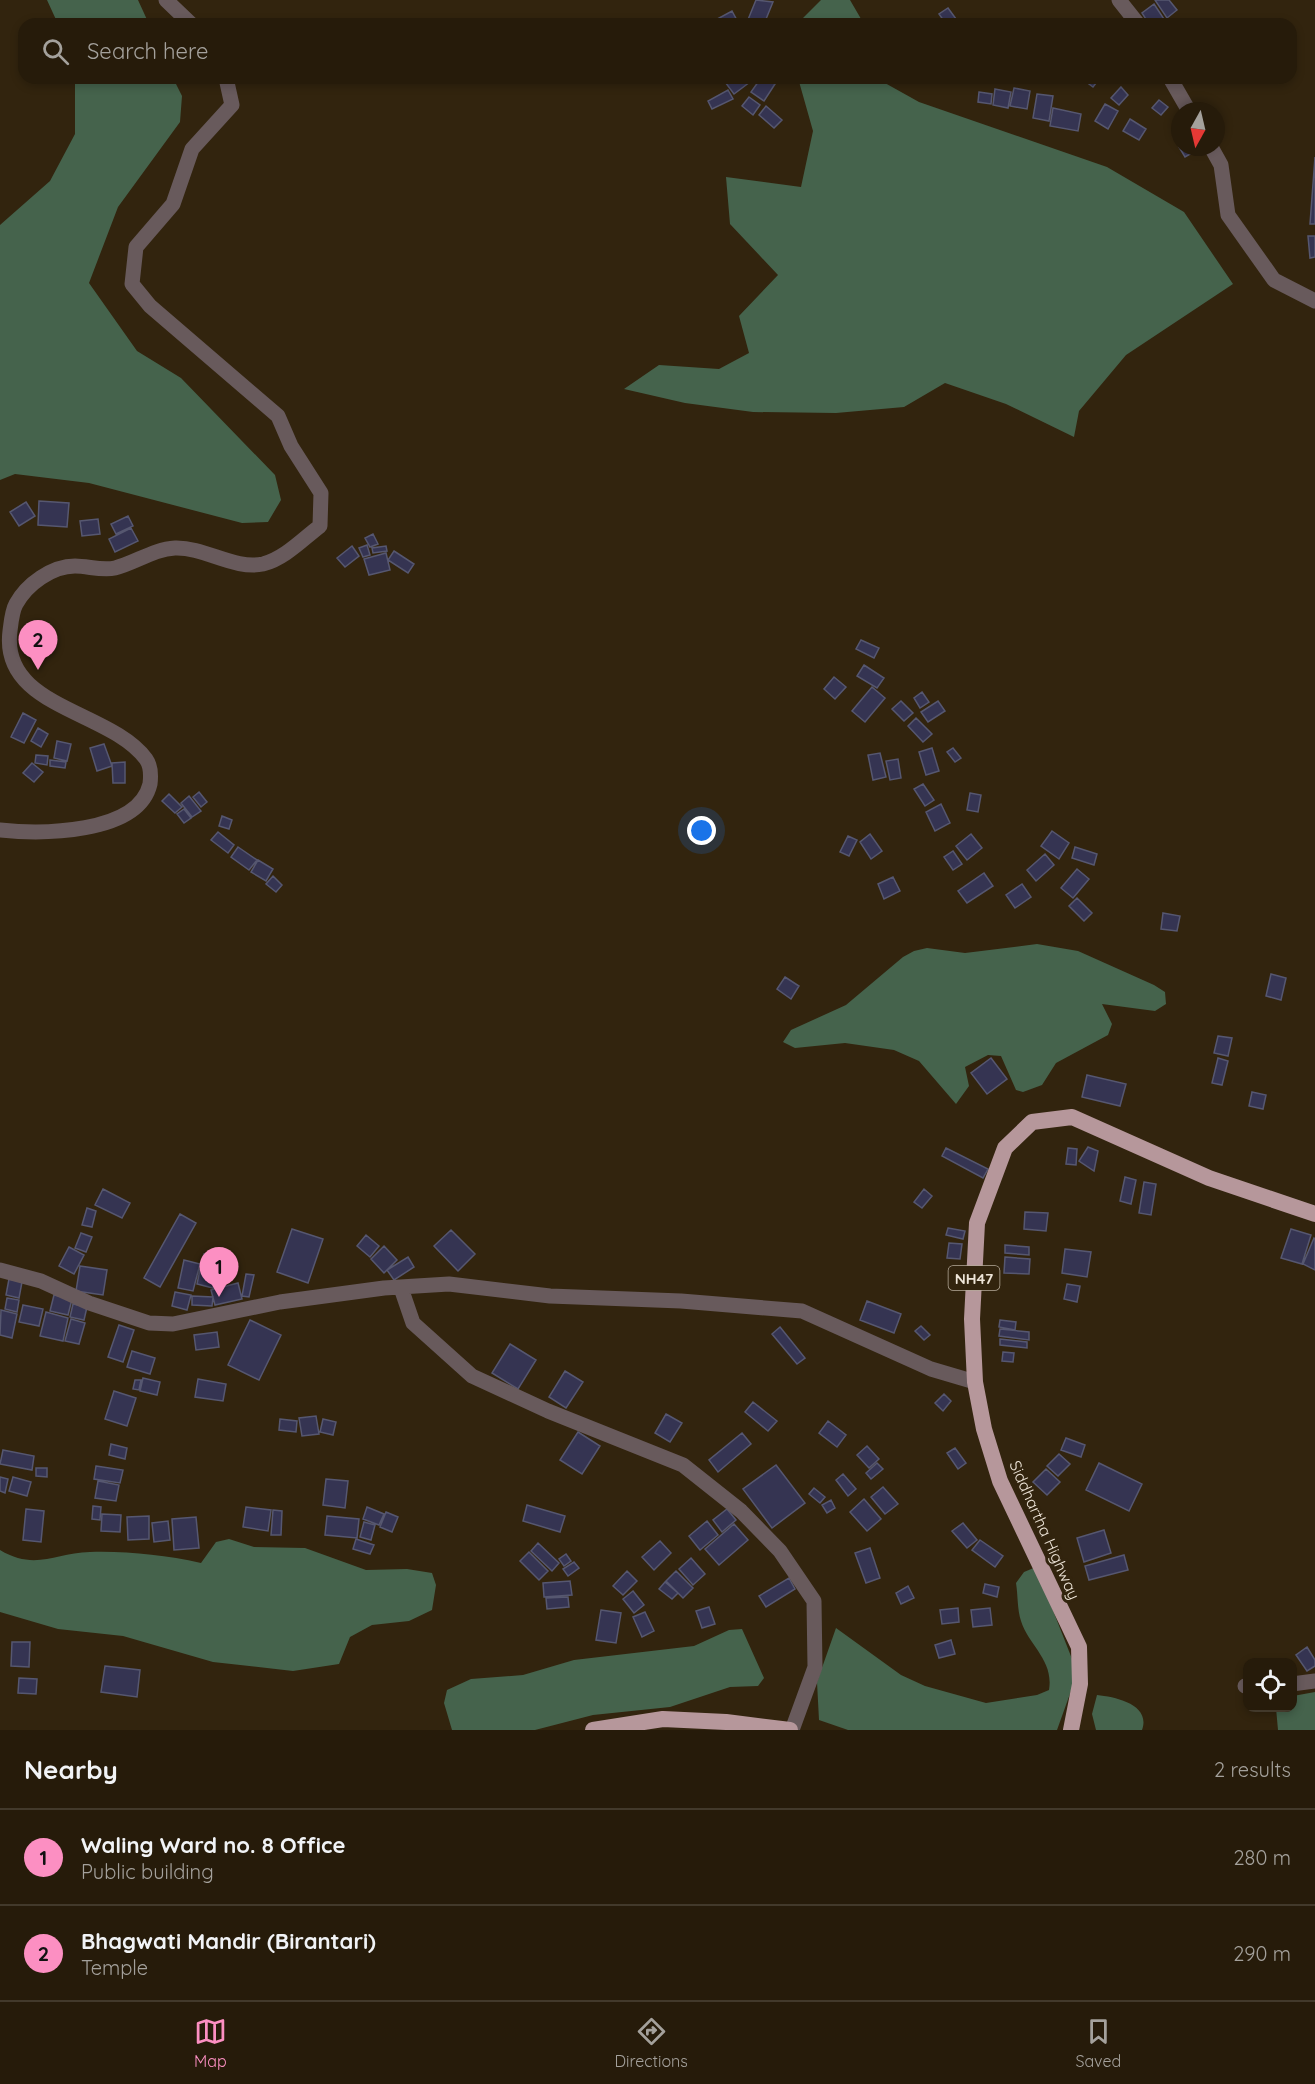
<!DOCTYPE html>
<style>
:root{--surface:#261b0a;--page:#322818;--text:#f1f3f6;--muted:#a4a19c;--line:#42392b;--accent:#fc8fc2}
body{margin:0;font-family:Quicksand,sans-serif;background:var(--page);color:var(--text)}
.controls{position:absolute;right:18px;bottom:18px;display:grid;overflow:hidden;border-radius:12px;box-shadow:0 3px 9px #0003}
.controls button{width:54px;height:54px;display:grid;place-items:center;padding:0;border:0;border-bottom:2px solid var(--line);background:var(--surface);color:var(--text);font:30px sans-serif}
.compass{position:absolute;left:1171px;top:102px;width:54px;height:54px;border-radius:50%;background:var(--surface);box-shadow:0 3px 9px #0003;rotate:188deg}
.you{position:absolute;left:702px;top:831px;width:21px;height:21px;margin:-15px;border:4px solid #fff;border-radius:50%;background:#1a73e8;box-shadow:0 0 0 9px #1a73e833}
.badge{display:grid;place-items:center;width:39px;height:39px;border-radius:50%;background:var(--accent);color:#111;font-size:20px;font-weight:700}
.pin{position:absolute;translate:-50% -50px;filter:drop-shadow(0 2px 3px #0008)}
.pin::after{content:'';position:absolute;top:32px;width:21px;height:18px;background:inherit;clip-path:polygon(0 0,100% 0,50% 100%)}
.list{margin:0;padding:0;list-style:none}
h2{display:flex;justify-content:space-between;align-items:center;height:78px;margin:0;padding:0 24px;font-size:26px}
h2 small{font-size:20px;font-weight:400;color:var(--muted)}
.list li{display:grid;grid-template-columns:39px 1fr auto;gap:18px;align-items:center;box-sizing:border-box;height:96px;padding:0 24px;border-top:2px solid var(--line)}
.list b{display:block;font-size:22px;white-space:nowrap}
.list p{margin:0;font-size:20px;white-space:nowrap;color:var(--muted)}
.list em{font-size:20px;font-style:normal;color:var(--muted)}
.icon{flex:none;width:33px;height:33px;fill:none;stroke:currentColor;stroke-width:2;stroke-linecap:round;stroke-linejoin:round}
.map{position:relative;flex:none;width:1315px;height:1730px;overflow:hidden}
.search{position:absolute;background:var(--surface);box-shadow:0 3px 9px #0003;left:18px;right:18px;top:18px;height:66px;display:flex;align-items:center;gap:15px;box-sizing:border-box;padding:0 21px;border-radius:18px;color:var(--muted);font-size:22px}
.sheet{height:270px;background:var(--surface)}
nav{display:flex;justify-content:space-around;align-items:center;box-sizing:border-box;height:84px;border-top:2px solid var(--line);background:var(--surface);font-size:16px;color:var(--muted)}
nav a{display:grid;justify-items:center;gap:3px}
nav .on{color:var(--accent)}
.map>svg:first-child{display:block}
</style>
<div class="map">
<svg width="1315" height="1730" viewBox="0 0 1315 1730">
<rect width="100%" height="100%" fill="#32240e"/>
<path fill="#45634c" d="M 47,0 L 138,0 L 149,24 L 58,24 Z
M 821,0 L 850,0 L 864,24 L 797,24 Z
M 75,78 L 173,78 L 182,96 L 180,122 L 118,207 L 89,283 L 137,351 L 181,378 L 275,475 L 281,500 L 268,522 L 242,523 L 89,483 L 15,474 L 0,480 L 0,225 L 50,181 L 75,134 Z
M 798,78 L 876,78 L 919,102 L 1107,167 L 1184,212 L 1233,284 L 1126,355 L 1079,411 L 1074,437 L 1006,404 L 945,383 L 904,407 L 836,413 L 753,412 L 685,403 L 624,389 L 659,365 L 719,369 L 749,353 L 739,316 L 778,275 L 730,224 L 726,177 L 801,187 L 813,131 Z
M 1037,944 L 1078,951 L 1154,985 L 1165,992 L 1166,1004 L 1155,1011 L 1102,1004 L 1112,1024 L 1108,1035 L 1056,1063 L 1042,1085 L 1023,1092 L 1016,1090 L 1001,1056 L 988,1055 L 965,1067 L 969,1086 L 956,1104 L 919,1061 L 894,1050 L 845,1043 L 795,1048 L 783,1042 L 791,1030 L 846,1005 L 903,957 L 914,951 L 927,948 L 965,953 Z
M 229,1539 L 254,1547 L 305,1548 L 366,1570 L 407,1569 L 432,1573 L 436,1585 L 432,1610 L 409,1621 L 372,1625 L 350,1637 L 339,1664 L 293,1671 L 213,1662 L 123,1636 L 58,1629 L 0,1612 L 0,1550 C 35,1571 55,1553 90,1552 C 128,1551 164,1555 201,1563 L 216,1542 Z
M 1036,1567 L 1074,1664 L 1076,1677 L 1057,1730 L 848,1730 L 819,1720 L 817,1682 L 836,1628 L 901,1675 L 925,1686 L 986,1703 L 1037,1695 L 1049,1690 C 1054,1660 1029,1646 1021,1621 C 1017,1609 1018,1595 1016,1583 L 1024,1572 Z
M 742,1629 L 764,1678 L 758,1686 L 730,1687 L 670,1707 L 593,1715 L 535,1730 L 452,1730 L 444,1703 L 447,1690 L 471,1679 L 523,1675 L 574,1660 L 694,1646 L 729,1630 Z
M 1315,1692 L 1315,1730 L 1278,1730 L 1276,1708 L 1292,1708 L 1293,1696 Z
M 1097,1695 C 1117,1697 1151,1705 1142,1730 L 1096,1730 L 1092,1714 Z"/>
<path fill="#353452" stroke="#565770" stroke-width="1.5" d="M 756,0 L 773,2 L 764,24 L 747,22 Z
M 1155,0 L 1169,0 L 1177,10 L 1167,18 Z
M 1154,4 L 1164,19 L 1157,24 L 1149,24 L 1142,13 Z
M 948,8 L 959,23 L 957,24 L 946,24 L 939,14 Z
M 732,11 L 739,24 L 711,24 L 710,23 Z
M 730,78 L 753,78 L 754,79 L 734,94 L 725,82 Z
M 761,78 L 775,84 L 764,101 L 751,92 Z
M 1081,78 L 1100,78 L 1093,87 Z
M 1121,87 L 1128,95 L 1119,105 L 1111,98 Z
M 1014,88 L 1030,91 L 1027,109 L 1010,106 Z
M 995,89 L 1011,92 L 1008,108 L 993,105 Z
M 728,90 L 733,99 L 712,109 L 708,101 Z
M 979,92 L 992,94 L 991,104 L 978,102 Z
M 1037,94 L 1053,96 L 1049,121 L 1033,118 Z
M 749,97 L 760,105 L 753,115 L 742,106 Z
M 1159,100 L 1168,107 L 1161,115 L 1152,108 Z
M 1105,104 L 1118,111 L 1108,129 L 1095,121 Z
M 766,106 L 782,120 L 774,128 L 759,115 Z
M 1053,108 L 1081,114 L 1078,131 L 1050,126 Z
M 1130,119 L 1146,129 L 1139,140 L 1123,131 Z
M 1179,147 L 1189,147 L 1192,153 L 1185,157 Z
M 1315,157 L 1315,224 L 1310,224 Z
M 1308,236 L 1315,236 L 1315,257 L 1310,258 Z
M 39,501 L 69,503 L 67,527 L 38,525 Z
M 26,502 L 35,516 L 19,526 L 10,512 Z
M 128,516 L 133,526 L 116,534 L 111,524 Z
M 98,519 L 100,534 L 82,536 L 80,521 Z
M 131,528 L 138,541 L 115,552 L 109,539 Z
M 373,534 L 378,544 L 370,547 L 365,538 Z
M 367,545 L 370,555 L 363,557 L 359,548 Z
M 352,546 L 359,556 L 345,567 L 337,558 Z
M 386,546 L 387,551 L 373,553 L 372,548 Z
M 394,551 L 414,564 L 408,573 L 388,560 Z
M 386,553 L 390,570 L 369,575 L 364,559 Z
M 861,640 L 879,648 L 874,658 L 856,649 Z
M 864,665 L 884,678 L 877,688 L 857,676 Z
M 834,677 L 846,687 L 835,699 L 824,689 Z
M 872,687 L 885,698 L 865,722 L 852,711 Z
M 922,692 L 929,702 L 920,708 L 914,698 Z
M 901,701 L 913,713 L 904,721 L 892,709 Z
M 938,701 L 945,711 L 928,722 L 921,712 Z
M 23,713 L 36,720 L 24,743 L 11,737 Z
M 916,718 L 932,734 L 923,742 L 908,726 Z
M 38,728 L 48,734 L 41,747 L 31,741 Z
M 57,741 L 71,744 L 67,761 L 54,758 Z
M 104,744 L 112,766 L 97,771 L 90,748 Z
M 932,748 L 939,771 L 926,775 L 919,752 Z
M 953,748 L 961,758 L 955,762 L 947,752 Z
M 880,753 L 886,777 L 873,780 L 868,755 Z
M 36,755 L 48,756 L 47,765 L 35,763 Z
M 898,759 L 901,778 L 890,780 L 886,761 Z
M 50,760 L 66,762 L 65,768 L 50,766 Z
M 125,762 L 125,783 L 113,783 L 112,763 Z
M 32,763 L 43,772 L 34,782 L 23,773 Z
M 923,784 L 934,800 L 925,806 L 914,789 Z
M 199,792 L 207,802 L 201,807 L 193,797 Z
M 970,793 L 981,795 L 978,812 L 967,810 Z
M 169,794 L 182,807 L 175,813 L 162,801 Z
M 189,796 L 201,811 L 192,817 L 181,803 Z
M 941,804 L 950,823 L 935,831 L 926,812 Z
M 184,809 L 191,818 L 184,823 L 177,814 Z
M 222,816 L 232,820 L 229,829 L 219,826 Z
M 1052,831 L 1069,843 L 1059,859 L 1041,846 Z
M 218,832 L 234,845 L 228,853 L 211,840 Z
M 870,834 L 882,851 L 871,859 L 860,842 Z
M 971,834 L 982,848 L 967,860 L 956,846 Z
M 848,836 L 857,840 L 849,856 L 840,852 Z
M 238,847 L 257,860 L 249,870 L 231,857 Z
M 1075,847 L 1097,854 L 1094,865 L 1072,858 Z
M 953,851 L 962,864 L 953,870 L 944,857 Z
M 1045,854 L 1054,865 L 1036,881 L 1027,870 Z
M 258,860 L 273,869 L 266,881 L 251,872 Z
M 1077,869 L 1089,879 L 1073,898 L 1061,888 Z
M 984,873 L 993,886 L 967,903 L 958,891 Z
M 273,876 L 282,885 L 276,892 L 266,884 Z
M 893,877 L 900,891 L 884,899 L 878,884 Z
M 1022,884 L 1031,897 L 1015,908 L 1006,895 Z
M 1077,898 L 1092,913 L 1084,921 L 1069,906 Z
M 1163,913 L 1180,916 L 1177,931 L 1161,929 Z
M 1271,974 L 1286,978 L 1281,1000 L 1266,996 Z
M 785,977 L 799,986 L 791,999 L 777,989 Z
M 1218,1036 L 1232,1038 L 1228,1056 L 1214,1053 Z
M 991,1058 L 1007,1079 L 987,1094 L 971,1073 Z
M 1218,1058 L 1228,1061 L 1222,1085 L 1212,1083 Z
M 1087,1075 L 1126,1084 L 1120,1106 L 1082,1097 Z
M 1252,1092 L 1266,1095 L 1263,1109 L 1249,1106 Z
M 1088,1147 L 1098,1151 L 1094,1171 L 1079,1161 Z
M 946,1148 L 988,1169 L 983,1178 L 942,1156 Z
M 1068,1148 L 1077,1149 L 1076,1165 L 1066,1164 Z
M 1125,1177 L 1136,1180 L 1131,1204 L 1120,1201 Z
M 1144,1182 L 1156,1184 L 1151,1215 L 1139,1213 Z
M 103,1189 L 130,1203 L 122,1218 L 95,1205 Z
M 924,1189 L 932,1196 L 922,1208 L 914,1202 Z
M 87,1208 L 96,1211 L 92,1227 L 82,1225 Z
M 1025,1212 L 1048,1213 L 1046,1231 L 1024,1229 Z
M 180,1214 L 196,1223 L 160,1287 L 144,1278 Z
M 948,1228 L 965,1231 L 963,1239 L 946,1235 Z
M 292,1229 L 323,1239 L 308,1283 L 277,1272 Z
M 1291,1229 L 1311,1235 L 1302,1264 L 1281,1258 Z
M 451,1230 L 475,1254 L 458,1271 L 434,1246 Z
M 81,1233 L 92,1237 L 86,1252 L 75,1248 Z
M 366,1235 L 379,1246 L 370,1257 L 357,1246 Z
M 1314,1238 L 1315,1239 L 1315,1270 L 1303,1264 Z
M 949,1243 L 962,1244 L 960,1259 L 947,1258 Z
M 1005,1245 L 1029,1247 L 1029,1255 L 1005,1253 Z
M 384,1246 L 397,1260 L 384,1273 L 371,1259 Z
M 69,1247 L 84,1255 L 74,1274 L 59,1266 Z
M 1065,1249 L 1091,1252 L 1087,1277 L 1062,1273 Z
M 204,1254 L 235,1259 L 233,1271 L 202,1266 Z
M 408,1257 L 414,1267 L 394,1280 L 387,1270 Z
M 1005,1257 L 1030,1259 L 1029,1274 L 1004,1273 Z
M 184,1260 L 200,1264 L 193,1291 L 178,1288 Z
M 80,1266 L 107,1270 L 103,1295 L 76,1291 Z
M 200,1270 L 217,1273 L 213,1288 L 197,1284 Z
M 246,1274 L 254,1275 L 249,1297 L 242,1296 Z
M 9,1279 L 22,1282 L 19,1298 L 6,1295 Z
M 238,1283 L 242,1299 L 215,1305 L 211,1290 Z
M 1067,1284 L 1080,1286 L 1077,1302 L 1064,1299 Z
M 175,1292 L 191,1295 L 187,1310 L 172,1306 Z
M 54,1295 L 72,1299 L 68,1315 L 50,1311 Z
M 192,1296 L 213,1297 L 212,1306 L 192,1305 Z
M 7,1298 L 19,1300 L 17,1312 L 5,1309 Z
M 867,1301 L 901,1314 L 894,1333 L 860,1320 Z
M 73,1304 L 87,1307 L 84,1320 L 70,1317 Z
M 23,1305 L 43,1309 L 39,1326 L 19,1322 Z
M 1,1310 L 17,1314 L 12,1338 L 0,1335 Z
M 46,1312 L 68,1318 L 63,1341 L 40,1336 Z
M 71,1319 L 85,1323 L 79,1344 L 65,1341 Z
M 250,1320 L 281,1335 L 259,1380 L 228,1365 Z
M 1000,1320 L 1016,1322 L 1015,1330 L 999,1327 Z
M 119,1325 L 134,1330 L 123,1362 L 108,1357 Z
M 921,1326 L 930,1335 L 924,1340 L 915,1331 Z
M 780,1327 L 805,1358 L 797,1364 L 772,1334 Z
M 1000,1329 L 1029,1332 L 1029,1340 L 999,1336 Z
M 217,1332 L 219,1347 L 196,1350 L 194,1335 Z
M 1000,1339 L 1027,1342 L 1027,1348 L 1000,1345 Z
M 510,1344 L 536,1360 L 518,1389 L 492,1373 Z
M 132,1351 L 155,1358 L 150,1374 L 127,1367 Z
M 1003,1352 L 1014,1353 L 1013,1362 L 1002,1361 Z
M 565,1371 L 583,1382 L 566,1408 L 549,1397 Z
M 143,1378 L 160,1382 L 157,1395 L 140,1391 Z
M 198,1379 L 226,1384 L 223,1401 L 195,1397 Z
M 135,1380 L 141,1380 L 139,1390 L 133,1389 Z
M 114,1391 L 136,1398 L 127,1426 L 105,1419 Z
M 944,1394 L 951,1401 L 943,1411 L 935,1403 Z
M 753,1402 L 777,1421 L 768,1431 L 745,1412 Z
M 666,1414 L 682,1423 L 670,1442 L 655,1433 Z
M 316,1416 L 319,1434 L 302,1436 L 299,1418 Z
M 280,1419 L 297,1421 L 296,1432 L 279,1430 Z
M 323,1419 L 336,1422 L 333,1435 L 320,1432 Z
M 828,1421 L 846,1435 L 837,1447 L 819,1433 Z
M 578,1432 L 600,1446 L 582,1474 L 560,1460 Z
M 742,1433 L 751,1444 L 718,1472 L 709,1460 Z
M 1066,1438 L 1085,1445 L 1081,1457 L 1061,1450 Z
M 111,1444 L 127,1448 L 125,1459 L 109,1455 Z
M 867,1446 L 879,1459 L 869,1468 L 857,1455 Z
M 955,1448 L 966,1463 L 958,1469 L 947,1453 Z
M 3,1450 L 34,1456 L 32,1470 L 0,1464 Z
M 1059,1454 L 1070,1464 L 1058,1476 L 1047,1466 Z
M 877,1463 L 883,1469 L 871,1479 L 866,1473 Z
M 1099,1463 L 1142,1484 L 1129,1511 L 1086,1490 Z
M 776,1465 L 805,1503 L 772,1528 L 743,1489 Z
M 96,1466 L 123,1470 L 120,1483 L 94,1479 Z
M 36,1468 L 47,1468 L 47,1477 L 36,1476 Z
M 1046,1469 L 1060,1482 L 1047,1495 L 1033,1482 Z
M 843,1474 L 856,1489 L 848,1496 L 836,1480 Z
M 0,1477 L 8,1479 L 5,1493 L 0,1491 Z
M 13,1477 L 31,1482 L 27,1496 L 9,1491 Z
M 326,1479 L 348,1481 L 345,1508 L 323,1505 Z
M 98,1481 L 119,1485 L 116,1501 L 95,1498 Z
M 883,1487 L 898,1504 L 885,1514 L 871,1497 Z
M 814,1488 L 825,1497 L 820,1503 L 809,1494 Z
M 864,1499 L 881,1519 L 867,1531 L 850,1512 Z
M 831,1500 L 835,1508 L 827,1513 L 822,1505 Z
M 527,1505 L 565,1516 L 560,1532 L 523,1521 Z
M 93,1506 L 101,1507 L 100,1520 L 92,1519 Z
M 246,1507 L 271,1510 L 268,1531 L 243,1527 Z
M 367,1507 L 384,1514 L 379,1525 L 363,1519 Z
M 26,1509 L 44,1511 L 41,1542 L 23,1540 Z
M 727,1509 L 736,1520 L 722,1532 L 713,1520 Z
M 273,1510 L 282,1511 L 281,1535 L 271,1535 Z
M 386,1512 L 398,1517 L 392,1532 L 380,1527 Z
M 102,1514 L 121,1515 L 120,1532 L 101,1531 Z
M 149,1516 L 149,1539 L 128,1540 L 127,1517 Z
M 327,1516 L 359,1519 L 357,1538 L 325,1535 Z
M 196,1517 L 199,1548 L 174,1550 L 172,1519 Z
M 168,1521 L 170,1540 L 154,1542 L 152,1523 Z
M 707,1521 L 718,1535 L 700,1550 L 689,1536 Z
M 364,1522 L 375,1525 L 371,1540 L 360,1537 Z
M 963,1523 L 977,1540 L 967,1548 L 952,1531 Z
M 734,1524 L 748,1540 L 719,1565 L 705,1549 Z
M 1104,1530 L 1111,1553 L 1084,1562 L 1077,1538 Z
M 356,1539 L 374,1545 L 370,1554 L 353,1549 Z
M 980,1540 L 1003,1556 L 995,1567 L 972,1550 Z
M 660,1541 L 671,1553 L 654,1570 L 642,1557 Z
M 538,1543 L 559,1563 L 552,1571 L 531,1551 Z
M 870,1548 L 880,1578 L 866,1583 L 855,1553 Z
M 529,1552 L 548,1571 L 539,1580 L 520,1561 Z
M 566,1554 L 571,1561 L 564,1566 L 559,1559 Z
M 1124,1555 L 1128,1570 L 1089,1580 L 1085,1566 Z
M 691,1558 L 705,1574 L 693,1585 L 679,1569 Z
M 574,1562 L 579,1568 L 568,1576 L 563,1569 Z
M 627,1571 L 637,1581 L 623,1595 L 613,1586 Z
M 676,1571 L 693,1588 L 683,1598 L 666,1581 Z
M 789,1578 L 795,1589 L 766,1607 L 759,1596 Z
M 570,1581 L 572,1595 L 544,1597 L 543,1583 Z
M 665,1582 L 678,1593 L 672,1599 L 659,1589 Z
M 985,1584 L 999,1587 L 997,1597 L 983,1593 Z
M 908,1586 L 914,1598 L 901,1604 L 896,1593 Z
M 633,1591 L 644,1605 L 634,1613 L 623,1599 Z
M 568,1597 L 569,1607 L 547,1609 L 546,1598 Z
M 709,1607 L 715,1624 L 702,1628 L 696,1611 Z
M 958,1608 L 959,1622 L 942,1624 L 940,1610 Z
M 990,1608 L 992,1625 L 973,1627 L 971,1610 Z
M 601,1610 L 621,1613 L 616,1643 L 596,1640 Z
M 645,1612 L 654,1631 L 642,1637 L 633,1617 Z
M 951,1640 L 955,1654 L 939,1658 L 935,1645 Z
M 12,1642 L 30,1642 L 29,1667 L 11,1666 Z
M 1307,1647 L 1315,1660 L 1315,1666 L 1307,1671 L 1296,1655 Z
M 105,1666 L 140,1670 L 137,1697 L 101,1692 Z
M 19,1678 L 37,1679 L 36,1694 L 18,1693 Z"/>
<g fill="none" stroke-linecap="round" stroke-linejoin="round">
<path stroke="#685a5c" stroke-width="15" d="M 166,0 L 191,24
M 1119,0 L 1138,24
M 1170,78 L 1189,111
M 1211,147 L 1221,165 L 1228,215 L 1274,280 L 1315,301
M 0,830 C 39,834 138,835 150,784 C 151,776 151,766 146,759 C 110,710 0,708 10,631 C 11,623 12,611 16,604 C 27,584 52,566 75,566 C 88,566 102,571 115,568 C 135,563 154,549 175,548 C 205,547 234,570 263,564 C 284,559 303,539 320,526 L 321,493 L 291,446 L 278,416 L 150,306 L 132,284 L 136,247 L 173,204 L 192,149 L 232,105 L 226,78
M 0,1270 L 41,1281 L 89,1303 L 149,1323 L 173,1324 L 280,1302 L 384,1288 L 449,1284 L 550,1296 L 681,1301 L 802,1311 L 931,1369 L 975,1382
M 401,1288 L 413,1323 L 472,1376 L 548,1411 L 683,1465 L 741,1511 L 780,1551 L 814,1601 L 815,1667 L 792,1730
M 1292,1684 L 1315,1681
M 1245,1686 L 1248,1686"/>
<path stroke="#b6979b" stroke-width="16" d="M 593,1730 L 663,1719 L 726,1722 L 790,1730
M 1071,1730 L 1080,1684 L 1079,1647 L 1000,1481 L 984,1429 L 975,1382 L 972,1319 L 977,1223 L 1005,1148 L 1032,1122 L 1072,1117 L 1209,1178 L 1315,1214"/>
</g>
<g text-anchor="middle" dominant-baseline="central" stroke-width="6" stroke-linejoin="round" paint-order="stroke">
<rect fill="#32240e" stroke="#b6ab9b" stroke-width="1.5" x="948.5" y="1266" width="51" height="24" rx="4.5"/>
<g font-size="15" font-weight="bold" fill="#eee5d8">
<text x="974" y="1278">NH47</text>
</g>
<g font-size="16" fill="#eee5d8" stroke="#32240e">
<text transform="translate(1045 1530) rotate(66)">Siddhartha Highway</text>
</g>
</g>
</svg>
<div class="controls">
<button><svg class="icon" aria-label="locate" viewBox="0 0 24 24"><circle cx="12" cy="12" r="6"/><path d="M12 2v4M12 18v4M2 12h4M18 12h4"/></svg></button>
</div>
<svg class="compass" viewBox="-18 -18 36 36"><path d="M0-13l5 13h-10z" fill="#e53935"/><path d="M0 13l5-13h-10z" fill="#a4a19c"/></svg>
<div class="you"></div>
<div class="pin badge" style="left:219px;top:1297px">1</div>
<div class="pin badge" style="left:38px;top:670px">2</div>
<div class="search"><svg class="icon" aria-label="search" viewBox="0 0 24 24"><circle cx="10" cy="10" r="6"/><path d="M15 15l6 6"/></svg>Search here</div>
</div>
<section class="sheet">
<h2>Nearby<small>2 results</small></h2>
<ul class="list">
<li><span class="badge">1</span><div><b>Waling Ward no. 8 Office</b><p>Public building</p></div><em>280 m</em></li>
<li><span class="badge">2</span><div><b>Bhagwati Mandir (Birantari)</b><p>Temple</p></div><em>290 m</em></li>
</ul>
</section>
<nav>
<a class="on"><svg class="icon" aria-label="map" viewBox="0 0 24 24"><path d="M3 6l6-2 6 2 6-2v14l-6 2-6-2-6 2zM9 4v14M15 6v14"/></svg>Map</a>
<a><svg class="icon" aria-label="directions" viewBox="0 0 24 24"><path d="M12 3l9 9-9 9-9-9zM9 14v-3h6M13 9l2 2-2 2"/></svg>Directions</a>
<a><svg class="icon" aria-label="saved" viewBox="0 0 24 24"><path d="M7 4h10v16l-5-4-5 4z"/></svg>Saved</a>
</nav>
